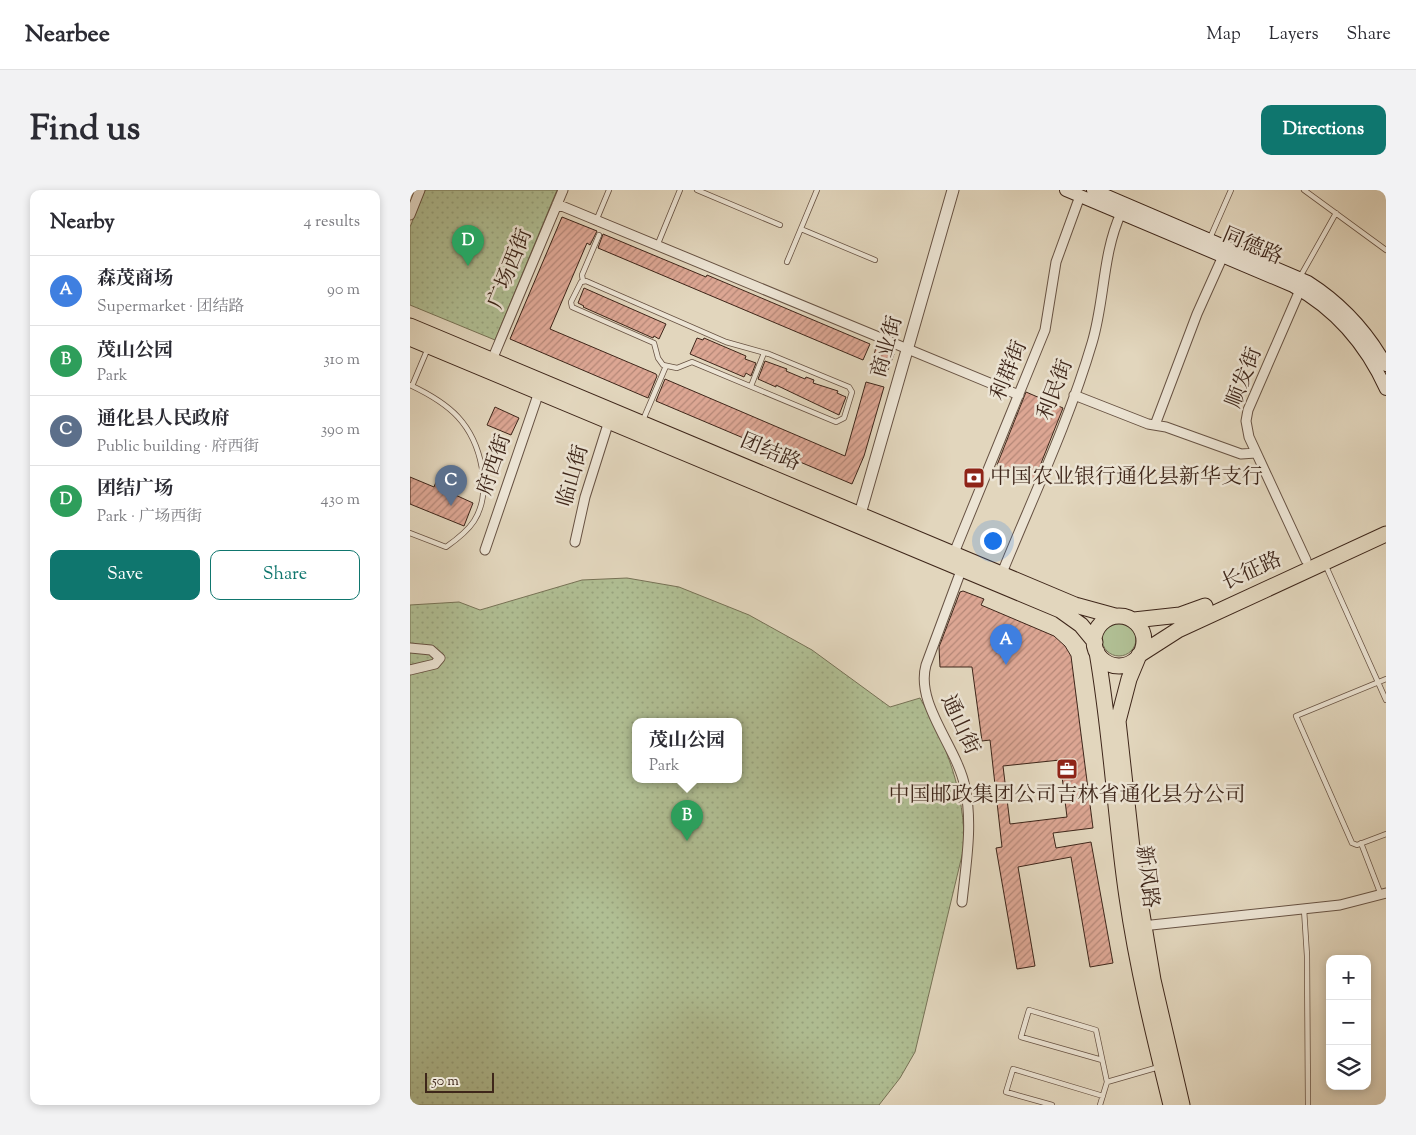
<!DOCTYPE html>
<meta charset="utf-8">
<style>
:root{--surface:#fff;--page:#f2f2f3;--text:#2b2b33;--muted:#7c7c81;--line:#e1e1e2;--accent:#0f766e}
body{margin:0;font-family:"Sorts Mill Goudy","Noto Serif SC",serif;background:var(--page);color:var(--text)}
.controls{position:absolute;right:15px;bottom:15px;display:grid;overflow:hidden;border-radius:10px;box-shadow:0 2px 8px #0003}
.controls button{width:45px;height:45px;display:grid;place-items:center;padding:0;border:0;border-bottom:1px solid var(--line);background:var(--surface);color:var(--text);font:25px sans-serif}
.scale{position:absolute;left:15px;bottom:12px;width:69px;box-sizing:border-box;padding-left:5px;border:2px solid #3e261a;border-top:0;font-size:14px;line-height:18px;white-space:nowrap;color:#3e261a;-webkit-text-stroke:4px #ece4d4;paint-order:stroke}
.you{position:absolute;left:582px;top:350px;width:18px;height:18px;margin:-12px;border:4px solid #fff;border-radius:50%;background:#1a73e8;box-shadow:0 0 0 8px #1a73e833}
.badge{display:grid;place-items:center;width:32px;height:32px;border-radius:50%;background:var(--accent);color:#fff;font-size:16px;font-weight:700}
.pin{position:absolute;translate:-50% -41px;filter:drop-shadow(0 1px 2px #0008)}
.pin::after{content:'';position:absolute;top:26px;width:18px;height:15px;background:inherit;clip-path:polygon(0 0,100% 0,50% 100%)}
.popup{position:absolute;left:222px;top:528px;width:110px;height:65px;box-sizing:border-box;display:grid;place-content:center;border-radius:10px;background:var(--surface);filter:drop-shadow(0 1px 4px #0005);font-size:16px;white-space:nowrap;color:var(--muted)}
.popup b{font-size:19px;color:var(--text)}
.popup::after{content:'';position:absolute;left:50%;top:100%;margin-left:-10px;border:10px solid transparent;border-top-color:var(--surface)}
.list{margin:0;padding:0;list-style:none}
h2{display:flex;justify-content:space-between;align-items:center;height:65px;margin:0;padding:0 20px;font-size:21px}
h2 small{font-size:16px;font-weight:400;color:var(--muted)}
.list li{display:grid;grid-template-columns:32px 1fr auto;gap:15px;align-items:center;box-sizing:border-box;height:70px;padding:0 20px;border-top:1px solid var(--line)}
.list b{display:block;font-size:19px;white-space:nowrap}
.list p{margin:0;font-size:16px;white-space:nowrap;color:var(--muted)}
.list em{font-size:16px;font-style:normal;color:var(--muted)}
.actions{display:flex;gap:10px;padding:15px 20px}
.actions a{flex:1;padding:11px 0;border:1px solid var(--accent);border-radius:10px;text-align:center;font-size:18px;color:var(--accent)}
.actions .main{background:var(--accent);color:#fff}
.icon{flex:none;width:28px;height:28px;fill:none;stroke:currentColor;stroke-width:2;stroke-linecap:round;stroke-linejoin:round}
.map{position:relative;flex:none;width:976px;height:915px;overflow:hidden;border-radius:10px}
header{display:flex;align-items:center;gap:30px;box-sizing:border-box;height:70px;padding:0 25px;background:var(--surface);border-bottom:1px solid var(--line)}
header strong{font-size:24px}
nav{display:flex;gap:28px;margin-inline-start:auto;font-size:18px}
.intro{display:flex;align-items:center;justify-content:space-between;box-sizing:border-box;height:120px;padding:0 30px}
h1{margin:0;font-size:35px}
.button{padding:12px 22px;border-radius:10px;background:var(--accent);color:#fff;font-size:18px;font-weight:700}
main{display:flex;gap:30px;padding:0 30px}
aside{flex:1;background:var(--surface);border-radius:10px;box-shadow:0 2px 8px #0003}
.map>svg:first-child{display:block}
</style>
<header>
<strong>Nearbee</strong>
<nav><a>Map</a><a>Layers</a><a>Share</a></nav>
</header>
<div class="intro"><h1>Find us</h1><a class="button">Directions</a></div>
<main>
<aside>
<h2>Nearby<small>4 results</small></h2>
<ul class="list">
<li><span class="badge" style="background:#3f7fe0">A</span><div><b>森茂商场</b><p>Supermarket · 团结路</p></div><em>90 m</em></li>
<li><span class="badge" style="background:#2e9e5b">B</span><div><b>茂山公园</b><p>Park</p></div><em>310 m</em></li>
<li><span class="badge" style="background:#5c6f8a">C</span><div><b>通化县人民政府</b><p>Public building · 府西街</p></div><em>390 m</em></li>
<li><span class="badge" style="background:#2e9e5b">D</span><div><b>团结广场</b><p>Park · 广场西街</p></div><em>430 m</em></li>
</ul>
<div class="actions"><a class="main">Save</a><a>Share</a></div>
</aside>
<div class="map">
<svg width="976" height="915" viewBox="0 0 976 915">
<defs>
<pattern id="park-dots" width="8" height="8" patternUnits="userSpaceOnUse" patternTransform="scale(1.25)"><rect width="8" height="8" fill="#b0be93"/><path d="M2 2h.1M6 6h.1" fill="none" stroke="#98a37e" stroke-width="1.8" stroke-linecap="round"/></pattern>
<pattern id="building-hatch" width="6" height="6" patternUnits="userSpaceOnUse" patternTransform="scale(1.25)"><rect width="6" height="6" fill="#dca693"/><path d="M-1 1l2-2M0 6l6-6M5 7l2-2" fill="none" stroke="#b48777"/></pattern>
</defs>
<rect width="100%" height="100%" fill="#e2d6bd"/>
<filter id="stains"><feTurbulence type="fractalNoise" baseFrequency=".004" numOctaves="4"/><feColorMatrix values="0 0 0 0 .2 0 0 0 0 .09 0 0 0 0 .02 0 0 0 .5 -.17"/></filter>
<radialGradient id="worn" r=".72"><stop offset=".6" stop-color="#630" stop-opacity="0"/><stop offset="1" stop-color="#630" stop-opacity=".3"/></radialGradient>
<path fill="#b0be93" stroke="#777256" d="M692 449a17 17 0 1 1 34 0a17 17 0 1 1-34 0Z"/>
<path fill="url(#park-dots)" stroke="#777256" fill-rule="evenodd" d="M 15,0 L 147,0 L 85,150 L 0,115 L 0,37 Z
M 217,388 L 269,397 L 339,425 L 402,460 L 480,517 L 510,508 C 537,555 555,603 554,657 L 505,862 L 490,888 L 469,915 L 0,915 L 0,415 L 49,412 L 70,420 L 172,390 ZM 226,532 L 328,532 L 328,590 L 226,590 Z"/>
<path fill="url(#building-hatch)" stroke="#3e261a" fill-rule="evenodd" d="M 152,27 L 187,41 L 180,55 L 177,53 L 140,139 L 246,184 L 247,186 L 238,208 L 100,149 Z
M 193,44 L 296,87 L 297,85 L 460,154 L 453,170 L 188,58 Z
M 174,98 L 256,134 L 249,149 L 244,146 L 243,148 L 173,117 L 174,116 L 168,113 Z
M 287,148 L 293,150 L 294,148 L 336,166 L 335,169 L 346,173 L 341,186 L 336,183 L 334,187 L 280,164 Z
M 466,157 L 484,164 L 478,180 L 462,173 Z
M 355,171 L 377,179 L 376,181 L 395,189 L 396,187 L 404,190 L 403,193 L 428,201 L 427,203 L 436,207 L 429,225 L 366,195 L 366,197 L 348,189 Z
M 255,189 L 435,266 L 456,192 L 474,197 L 454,266 L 442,294 L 246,211 Z
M 616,202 L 653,218 L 624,291 L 587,275 Z
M 85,217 L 109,228 L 101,245 L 77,235 Z
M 0,287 L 24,297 L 26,292 L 43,299 L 41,303 L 63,313 L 54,336 L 0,314 Z
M 553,401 L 574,409 L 571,415 L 644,446 L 655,456 L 661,466 L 683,638 L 643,643 L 646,658 L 681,652 L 703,773 L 680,777 L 661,667 L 608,677 L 625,776 L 607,779 L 586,658 L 592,657 L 580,550 L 572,551 L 562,477 L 530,477 L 529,457 L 550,402 ZM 650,570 L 657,627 L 600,634 L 593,576 Z"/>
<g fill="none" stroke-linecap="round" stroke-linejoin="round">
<g stroke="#675243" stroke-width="6">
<path id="service" d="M 287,0 L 370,35
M 894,0 L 976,60
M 186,31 L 199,0
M 391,39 L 465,70
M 800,48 L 821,0
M 247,56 L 270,0
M 377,72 L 407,0
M 890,87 L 926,23
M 173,91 L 172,85 L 189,45
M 176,91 L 316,152 L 359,164 L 439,197 L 442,202 L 434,228 L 426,232 L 282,172 L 267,178 L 253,175 L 248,168 L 244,153 L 162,117 L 161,112 L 171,92 Z
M 0,195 C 17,203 36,214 48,227 C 71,252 83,301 64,331 C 57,342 46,350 36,357 L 0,343
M 2,196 L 18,158
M 341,196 L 354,163
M 233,230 L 256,176
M 915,374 L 976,510
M 976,489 L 886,526 L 942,653 L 947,655 L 976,644
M 951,653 L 971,705
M 894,719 L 897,766 L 898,915
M 697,892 L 749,877
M 642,915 L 596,902 L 603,879 L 693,906
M 690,915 L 697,892 L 686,840 L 619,820 L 611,847 L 692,870"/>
</g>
<g stroke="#675243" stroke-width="11">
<path id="minor" d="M 147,14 L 609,205
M 0,25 L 10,0
M 890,100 L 838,220 L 836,231 L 839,247 L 896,370
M 82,170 L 153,0
M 664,205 L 738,234 L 756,237 L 831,264 L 846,263
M 745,235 L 787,124 L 813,66
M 165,352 L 175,307 L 199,231
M 75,360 L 129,202
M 544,363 L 635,140 L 646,72 L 670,6
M 552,378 L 516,475 C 505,514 547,557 555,597 C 563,634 556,674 552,712
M 592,383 C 623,307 659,231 682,153 C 695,110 692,65 711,23
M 0,458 L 21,460 L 30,468 L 25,474 L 0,480
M 732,736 L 930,715 L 976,703"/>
</g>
<g stroke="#675243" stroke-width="13">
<path id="tertiary" d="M 450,324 L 543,0"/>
</g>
<g stroke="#3e261a" stroke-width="14">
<path id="secondary" d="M 656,0 L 883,96 C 925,119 956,155 976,199
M 683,0 L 898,92 C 931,113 957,141 976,175"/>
</g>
<g stroke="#3e261a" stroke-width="17">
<path id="trunk" d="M 0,136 L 665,415 L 705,426
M 0,148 L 650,420 L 671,435 L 685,452
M684 451a25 25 0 1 1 50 0a25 25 0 1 1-50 0Z
M 724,430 L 770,425 L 795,416
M 687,462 C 701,543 705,625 717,707 C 727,777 744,846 761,915
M 772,915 L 743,790 L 724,676 L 708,531 L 719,489 L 729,465 L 768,440 L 976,344"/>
</g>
<use href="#service" stroke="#ece4d4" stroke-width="4.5"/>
<use href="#minor" stroke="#ece4d4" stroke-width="9"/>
<use href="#tertiary" stroke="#ece4d4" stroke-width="11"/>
<use href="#secondary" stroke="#ece4d4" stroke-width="12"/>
<use href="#trunk" stroke="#e2d6bd" stroke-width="15"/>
</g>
<defs>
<g id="bank-square" transform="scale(1.125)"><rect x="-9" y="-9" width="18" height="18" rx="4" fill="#8f2418" stroke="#ece4d4"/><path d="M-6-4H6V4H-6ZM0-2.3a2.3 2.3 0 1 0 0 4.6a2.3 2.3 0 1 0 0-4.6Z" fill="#fff"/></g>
<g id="office-square" transform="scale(1.125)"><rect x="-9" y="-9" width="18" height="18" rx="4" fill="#8f2418" stroke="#ece4d4"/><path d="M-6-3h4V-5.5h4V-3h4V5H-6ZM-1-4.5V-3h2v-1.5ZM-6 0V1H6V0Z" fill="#fff"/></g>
</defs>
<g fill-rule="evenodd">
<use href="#bank-square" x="564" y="288"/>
<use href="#office-square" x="657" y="579"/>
</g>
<g text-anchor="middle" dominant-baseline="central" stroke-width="5" stroke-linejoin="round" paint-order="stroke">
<g font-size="21" fill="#3e261a" stroke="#ece4d4">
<text transform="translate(842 57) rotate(23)">同德路</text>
<text transform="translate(101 79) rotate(-68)">广场西街</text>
<text transform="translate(478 157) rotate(-74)">商业街</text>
<text transform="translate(600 181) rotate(-68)">利群街</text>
<text transform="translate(835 188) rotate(-69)">顺发街</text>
<text transform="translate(646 200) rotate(-69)">利民街</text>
<text transform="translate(360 263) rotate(23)">团结路</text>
<text transform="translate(85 275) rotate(-71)">府西街</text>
<text transform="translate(164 286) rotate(-74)">临山街</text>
<text transform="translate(842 382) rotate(-24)">长征路</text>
<text transform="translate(549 535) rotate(65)">通山街</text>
<text transform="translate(736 687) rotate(83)">新风路</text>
</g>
<g font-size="21" fill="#3e261a" stroke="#ece4d4" text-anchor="start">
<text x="580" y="288">中国农业银行通化县新华支行</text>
<text x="657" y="606" text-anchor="middle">中国邮政集团公司吉林省通化县分公司</text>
</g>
</g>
<rect width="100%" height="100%" filter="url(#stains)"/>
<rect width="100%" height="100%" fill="url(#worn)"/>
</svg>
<div class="controls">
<button>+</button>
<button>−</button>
<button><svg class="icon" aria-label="layers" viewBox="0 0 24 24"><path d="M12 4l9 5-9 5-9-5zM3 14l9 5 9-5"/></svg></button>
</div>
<div class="scale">50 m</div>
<div class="you"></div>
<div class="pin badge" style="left:596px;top:475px;background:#3f7fe0">A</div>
<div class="pin badge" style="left:277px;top:651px;background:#2e9e5b">B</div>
<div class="popup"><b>茂山公园</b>Park</div>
<div class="pin badge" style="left:41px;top:316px;background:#5c6f8a">C</div>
<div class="pin badge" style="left:58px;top:76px;background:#2e9e5b">D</div>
</div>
</main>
